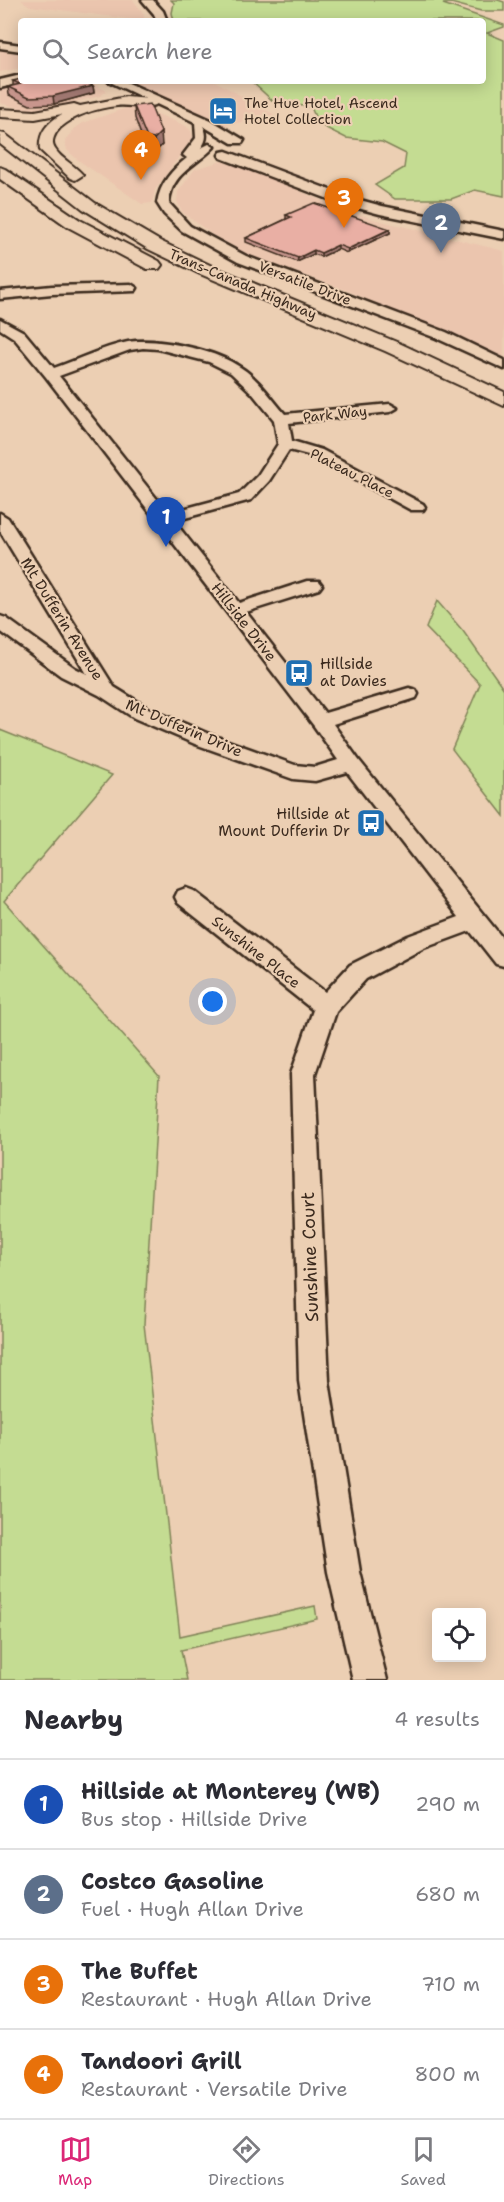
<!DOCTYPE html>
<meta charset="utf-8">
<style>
:root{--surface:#fff;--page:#f7f7f7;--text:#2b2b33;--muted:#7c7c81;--line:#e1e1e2;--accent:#db2777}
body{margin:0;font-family:"Shantell Sans",sans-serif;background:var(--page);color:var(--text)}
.controls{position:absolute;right:18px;bottom:18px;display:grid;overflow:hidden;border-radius:6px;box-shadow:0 3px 15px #0003}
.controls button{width:54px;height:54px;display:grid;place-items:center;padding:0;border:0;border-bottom:2px solid var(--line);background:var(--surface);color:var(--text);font:30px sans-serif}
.you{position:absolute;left:213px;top:1002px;width:21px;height:21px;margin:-15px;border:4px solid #fff;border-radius:50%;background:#1a73e8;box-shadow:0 0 0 9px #1a73e833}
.badge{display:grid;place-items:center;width:39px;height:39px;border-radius:50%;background:var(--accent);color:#fff;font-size:20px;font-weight:700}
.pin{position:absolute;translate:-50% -50px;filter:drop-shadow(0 2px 3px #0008)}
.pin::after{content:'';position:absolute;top:32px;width:21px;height:18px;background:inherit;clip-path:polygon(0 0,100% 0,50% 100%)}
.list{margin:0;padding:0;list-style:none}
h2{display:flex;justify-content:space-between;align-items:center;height:78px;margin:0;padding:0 24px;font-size:26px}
h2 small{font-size:20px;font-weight:400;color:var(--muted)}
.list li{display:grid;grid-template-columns:39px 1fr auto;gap:18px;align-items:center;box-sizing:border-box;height:90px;padding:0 24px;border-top:2px solid var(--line)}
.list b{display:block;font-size:22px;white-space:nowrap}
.list p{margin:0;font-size:20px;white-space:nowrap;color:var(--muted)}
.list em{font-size:20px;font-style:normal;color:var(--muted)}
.icon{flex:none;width:33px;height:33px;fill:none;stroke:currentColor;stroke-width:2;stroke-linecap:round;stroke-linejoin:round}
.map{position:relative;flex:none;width:504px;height:1680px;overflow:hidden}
.search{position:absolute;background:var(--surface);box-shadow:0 3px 15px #0003;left:18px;right:18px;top:18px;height:66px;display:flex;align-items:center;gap:15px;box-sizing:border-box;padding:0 21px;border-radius:6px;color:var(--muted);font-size:22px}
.sheet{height:438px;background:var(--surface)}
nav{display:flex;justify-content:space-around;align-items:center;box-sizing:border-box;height:84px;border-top:2px solid var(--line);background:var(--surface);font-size:16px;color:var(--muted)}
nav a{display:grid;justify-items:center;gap:3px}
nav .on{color:var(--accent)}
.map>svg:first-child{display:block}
</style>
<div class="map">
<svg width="504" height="1680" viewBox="0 0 504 1680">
<rect width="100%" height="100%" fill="#eccfb3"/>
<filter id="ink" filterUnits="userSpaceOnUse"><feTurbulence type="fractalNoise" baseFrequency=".0167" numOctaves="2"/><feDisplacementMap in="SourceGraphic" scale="12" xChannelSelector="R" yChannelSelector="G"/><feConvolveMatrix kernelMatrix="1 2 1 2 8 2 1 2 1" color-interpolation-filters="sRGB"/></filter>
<g filter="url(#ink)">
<path fill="#ebc5ae" d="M 21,0 L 133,0 L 144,14 L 144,21 L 30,6 Z
M 0,50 L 21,54 L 21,68 L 0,72 Z
M 29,81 L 89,81 L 107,91 L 100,96 L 42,110 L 19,108 L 0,103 L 0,87 Z
M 123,81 L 215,81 L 275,115 L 222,126 Z
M 132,106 L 143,108 L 186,126 L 191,131 L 193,137 L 155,190 L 152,203 L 142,204 L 78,160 L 67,150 L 65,141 L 74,129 L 83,123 Z
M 222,161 L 259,172 L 335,207 L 377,220 L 504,251 L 504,359 L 348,291 L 251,256 L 213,235 L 182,212 L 177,201 L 178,192 L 195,169 Z"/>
<path fill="#c4dc92" stroke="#808358" stroke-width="1.5" d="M 171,0 L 498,0 L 504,2 L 504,11 L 481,11 L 451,3 L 443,4 L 504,25 L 504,27 L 487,33 L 504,40 L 504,196 L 475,190 L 451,199 L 395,199 L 375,185 L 404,168 L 406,154 L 382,142 L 346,138 L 318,124 L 311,107 L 274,102 L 251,81 L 483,81 L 483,21 L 174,21 L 172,13 L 174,3 Z
M 437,601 L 463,631 L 504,689 L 504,816 L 452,749 L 480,684 L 426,628 Z
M 0,730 L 112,775 L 4,901 L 159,1076 L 144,1324 L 180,1636 L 315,1606 L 317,1619 L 181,1650 L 187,1680 L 0,1680 Z"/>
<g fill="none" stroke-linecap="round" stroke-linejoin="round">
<g stroke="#3b2a1e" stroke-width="5">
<path id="minor" d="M 195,122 L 201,122 C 207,132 208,139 201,148 L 209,144 L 214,147 C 196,166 171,173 169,203 L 190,226 L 246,256 L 446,332 L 504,360 L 504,369 L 436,338 L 238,262 L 182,231 L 164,214 L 157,203 C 160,183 172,170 187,158 L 183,155 L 196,138 Z
M 131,284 L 137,288 L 135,291 L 52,294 L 0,299 L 0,291 L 52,286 Z
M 0,319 L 24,332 L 54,368 C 78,360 103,347 128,342 C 157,337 216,350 240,367 C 258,378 271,398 285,414 L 390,404 L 397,408 L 390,412 L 289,423 L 292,441 L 322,450 L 423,504 L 425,507 L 423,510 L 411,510 L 312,456 L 289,450 L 269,481 L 251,500 L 174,521 L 239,603 L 307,581 L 319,581 L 322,585 L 319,589 L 246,612 L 325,713 L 409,688 L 416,690 L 418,694 L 416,698 L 333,724 L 358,759 L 504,940 L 504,966 L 496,964 L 470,931 L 424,948 L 366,979 L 336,1012 L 315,1074 L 329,1381 L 360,1572 L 387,1680 L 353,1680 L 328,1572 L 299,1381 L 291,1074 L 313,1010 L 178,903 L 175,897 L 178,891 L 186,888 L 194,891 L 325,992 L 350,965 L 408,936 L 459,917 L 347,772 L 315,781 L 293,779 L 195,744 L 134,718 L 99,695 L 61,676 L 0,631 L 0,616 L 6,618 L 75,668 L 87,674 L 0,531 L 0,513 L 8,518 L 114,687 L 148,708 L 209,734 L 295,765 L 315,767 L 338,760 L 314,726 L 46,377 L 14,338 L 0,329 ZM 143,348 L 158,349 L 209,362 L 231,373 L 252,393 L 274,420 L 278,444 L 258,475 L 239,494 L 168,513 L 59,376 L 130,350 Z"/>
</g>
<g stroke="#3b2a1e" stroke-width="5">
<path id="major" d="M 142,0 L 153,0 L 163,11 L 167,21 L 157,21 L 154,14 Z
M 0,42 L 21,45 L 21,51 L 0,48 Z
M 21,75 L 21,81 L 25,82 L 0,88 L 0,80 Z
M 108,81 L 124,81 L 211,120 L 244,140 L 242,143 L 232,143 L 203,126 Z
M 226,151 L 349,197 L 382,206 L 504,231 L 504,239 L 380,214 L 339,203 L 221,158 L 219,155 L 221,152 Z"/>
</g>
<g stroke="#3b2a1e" stroke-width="4">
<path id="highway" d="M 126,97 L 151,99 L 158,103 C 150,111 128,104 117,106 C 97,108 75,115 60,128 C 55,133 50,142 55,149 C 61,159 75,165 83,175 L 75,180 L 70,178 L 40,150 C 38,133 47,123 62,114 L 35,119 L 0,117 L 0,109 L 35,111 L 74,104 L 80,106 Z
M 0,133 L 5,134 L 95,203 L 160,241 L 212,266 L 399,343 L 504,392 L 504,406 L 385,351 L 200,274 L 148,249 L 83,209 L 0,144 Z
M 0,167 L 5,169 L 80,220 L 159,261 L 162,265 L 159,269 L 147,269 L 68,227 L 0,179 Z"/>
</g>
<use href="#minor" fill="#eccfb3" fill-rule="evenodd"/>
<use href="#major" fill="#eccfb3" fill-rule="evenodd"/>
<use href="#highway" fill="#eccfb3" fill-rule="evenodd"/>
</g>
<path fill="#c8968d" stroke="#3b2a1e" stroke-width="1.5" d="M 13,81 L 87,83 L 93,86 L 94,93 L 54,104 L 30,105 L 9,95 L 8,87 L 13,86 Z
M 134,106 L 162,145 L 155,152 L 147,152 L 135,118 Z
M 286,215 L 390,229 L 390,233 L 347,253 L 338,249 L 321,257 L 314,254 L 297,262 L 246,242 L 246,238 L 286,219 Z"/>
<path fill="#a37a73" stroke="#3b2a1e" stroke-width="1.5" d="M 83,81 L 87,81 L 88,87 L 93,86 L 94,93 L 54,104 L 53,96 Z
M 161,132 L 162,145 L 155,152 L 154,139 Z
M 390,229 L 390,233 L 347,253 L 348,249 Z
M 338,245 L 338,249 L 321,257 L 321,253 Z
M 314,250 L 314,254 L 297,262 L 298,258 Z"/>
<path fill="#e9afa4" stroke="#3b2a1e" stroke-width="1.5" d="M 21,79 L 21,81 L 85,81 L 83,81 L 93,86 L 53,96 L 29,97 L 8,87 L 20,84 L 13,81 Z
M 150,104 L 161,132 L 154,139 L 147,138 L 134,106 Z
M 314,203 L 390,229 L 348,249 L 338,245 L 321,253 L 314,250 L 298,258 L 246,238 L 291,217 L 286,215 Z"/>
</g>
<defs>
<g id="hotel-square" transform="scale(1.5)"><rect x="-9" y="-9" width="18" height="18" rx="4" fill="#1f6fb2" stroke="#eccfb3"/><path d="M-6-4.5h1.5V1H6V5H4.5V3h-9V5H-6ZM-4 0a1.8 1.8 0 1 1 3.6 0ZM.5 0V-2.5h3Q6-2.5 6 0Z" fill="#fff"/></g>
<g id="bus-square" transform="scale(1.5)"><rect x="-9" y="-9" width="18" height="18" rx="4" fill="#1f6fb2" stroke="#eccfb3"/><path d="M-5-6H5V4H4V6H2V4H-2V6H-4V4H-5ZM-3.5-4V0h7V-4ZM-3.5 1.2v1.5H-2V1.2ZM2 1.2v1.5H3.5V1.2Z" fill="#fff"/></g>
</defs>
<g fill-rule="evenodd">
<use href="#hotel-square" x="223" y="111"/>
<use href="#bus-square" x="299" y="673"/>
<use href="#bus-square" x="371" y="823"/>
</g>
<g text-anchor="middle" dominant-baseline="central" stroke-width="4.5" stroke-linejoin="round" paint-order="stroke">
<g font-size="14" fill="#3b2a1e" stroke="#eccfb3" text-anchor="start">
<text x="244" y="103">The Hue Hotel, Ascend<tspan x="244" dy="16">Hotel Collection</tspan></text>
</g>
<g font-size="14" fill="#3b2a1e" stroke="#eccfb3">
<text transform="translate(305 283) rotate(21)">Versatile Drive</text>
<text transform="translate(243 284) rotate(23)">Trans-Canada Highway</text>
<text transform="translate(335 414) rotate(-6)">Park Way</text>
<text transform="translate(352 473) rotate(27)">Plateau Place</text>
</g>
<g font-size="15" fill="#3b2a1e" stroke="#eccfb3">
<text transform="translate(62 619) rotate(58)">Mt Dufferin Avenue</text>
<text transform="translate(244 622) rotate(52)">Hillside Drive</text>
<text transform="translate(184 728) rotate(23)">Mt Dufferin Drive</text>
<text transform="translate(256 952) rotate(38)">Sunshine Place</text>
</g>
<g font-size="15" fill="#3b2a1e" stroke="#eccfb3" text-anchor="start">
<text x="320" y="664">Hillside<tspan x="320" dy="17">at Davies</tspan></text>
<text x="350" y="814" text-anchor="end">Hillside at<tspan x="350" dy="17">Mount Dufferin Dr</tspan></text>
</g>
<g font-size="18" fill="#3b2a1e" stroke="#eccfb3">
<text transform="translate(310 1257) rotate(-92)">Sunshine Court</text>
</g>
</g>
</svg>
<div class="controls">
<button><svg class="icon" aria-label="locate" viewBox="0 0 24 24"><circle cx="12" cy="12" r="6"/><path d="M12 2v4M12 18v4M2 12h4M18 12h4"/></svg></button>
</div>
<div class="you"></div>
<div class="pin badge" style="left:166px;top:547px;background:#1a4fb4">1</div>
<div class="pin badge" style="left:441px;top:253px;background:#5c6f8a">2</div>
<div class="pin badge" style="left:344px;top:228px;background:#e8710a">3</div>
<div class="pin badge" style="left:141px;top:180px;background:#e8710a">4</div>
<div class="search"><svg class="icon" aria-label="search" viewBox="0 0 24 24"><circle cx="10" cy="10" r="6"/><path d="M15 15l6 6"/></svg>Search here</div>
</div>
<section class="sheet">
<h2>Nearby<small>4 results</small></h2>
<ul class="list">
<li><span class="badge" style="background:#1a4fb4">1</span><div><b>Hillside at Monterey (WB)</b><p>Bus stop · Hillside Drive</p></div><em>290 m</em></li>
<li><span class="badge" style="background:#5c6f8a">2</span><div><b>Costco Gasoline</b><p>Fuel · Hugh Allan Drive</p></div><em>680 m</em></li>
<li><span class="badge" style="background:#e8710a">3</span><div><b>The Buffet</b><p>Restaurant · Hugh Allan Drive</p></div><em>710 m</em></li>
<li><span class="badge" style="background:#e8710a">4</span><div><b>Tandoori Grill</b><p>Restaurant · Versatile Drive</p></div><em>800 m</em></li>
</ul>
</section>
<nav>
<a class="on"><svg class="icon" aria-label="map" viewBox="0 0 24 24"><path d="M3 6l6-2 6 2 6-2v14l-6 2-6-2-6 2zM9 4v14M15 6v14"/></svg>Map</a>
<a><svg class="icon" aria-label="directions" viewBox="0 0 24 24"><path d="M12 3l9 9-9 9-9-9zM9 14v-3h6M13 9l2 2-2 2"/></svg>Directions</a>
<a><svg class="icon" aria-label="saved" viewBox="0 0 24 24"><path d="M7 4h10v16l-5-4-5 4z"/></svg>Saved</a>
</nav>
